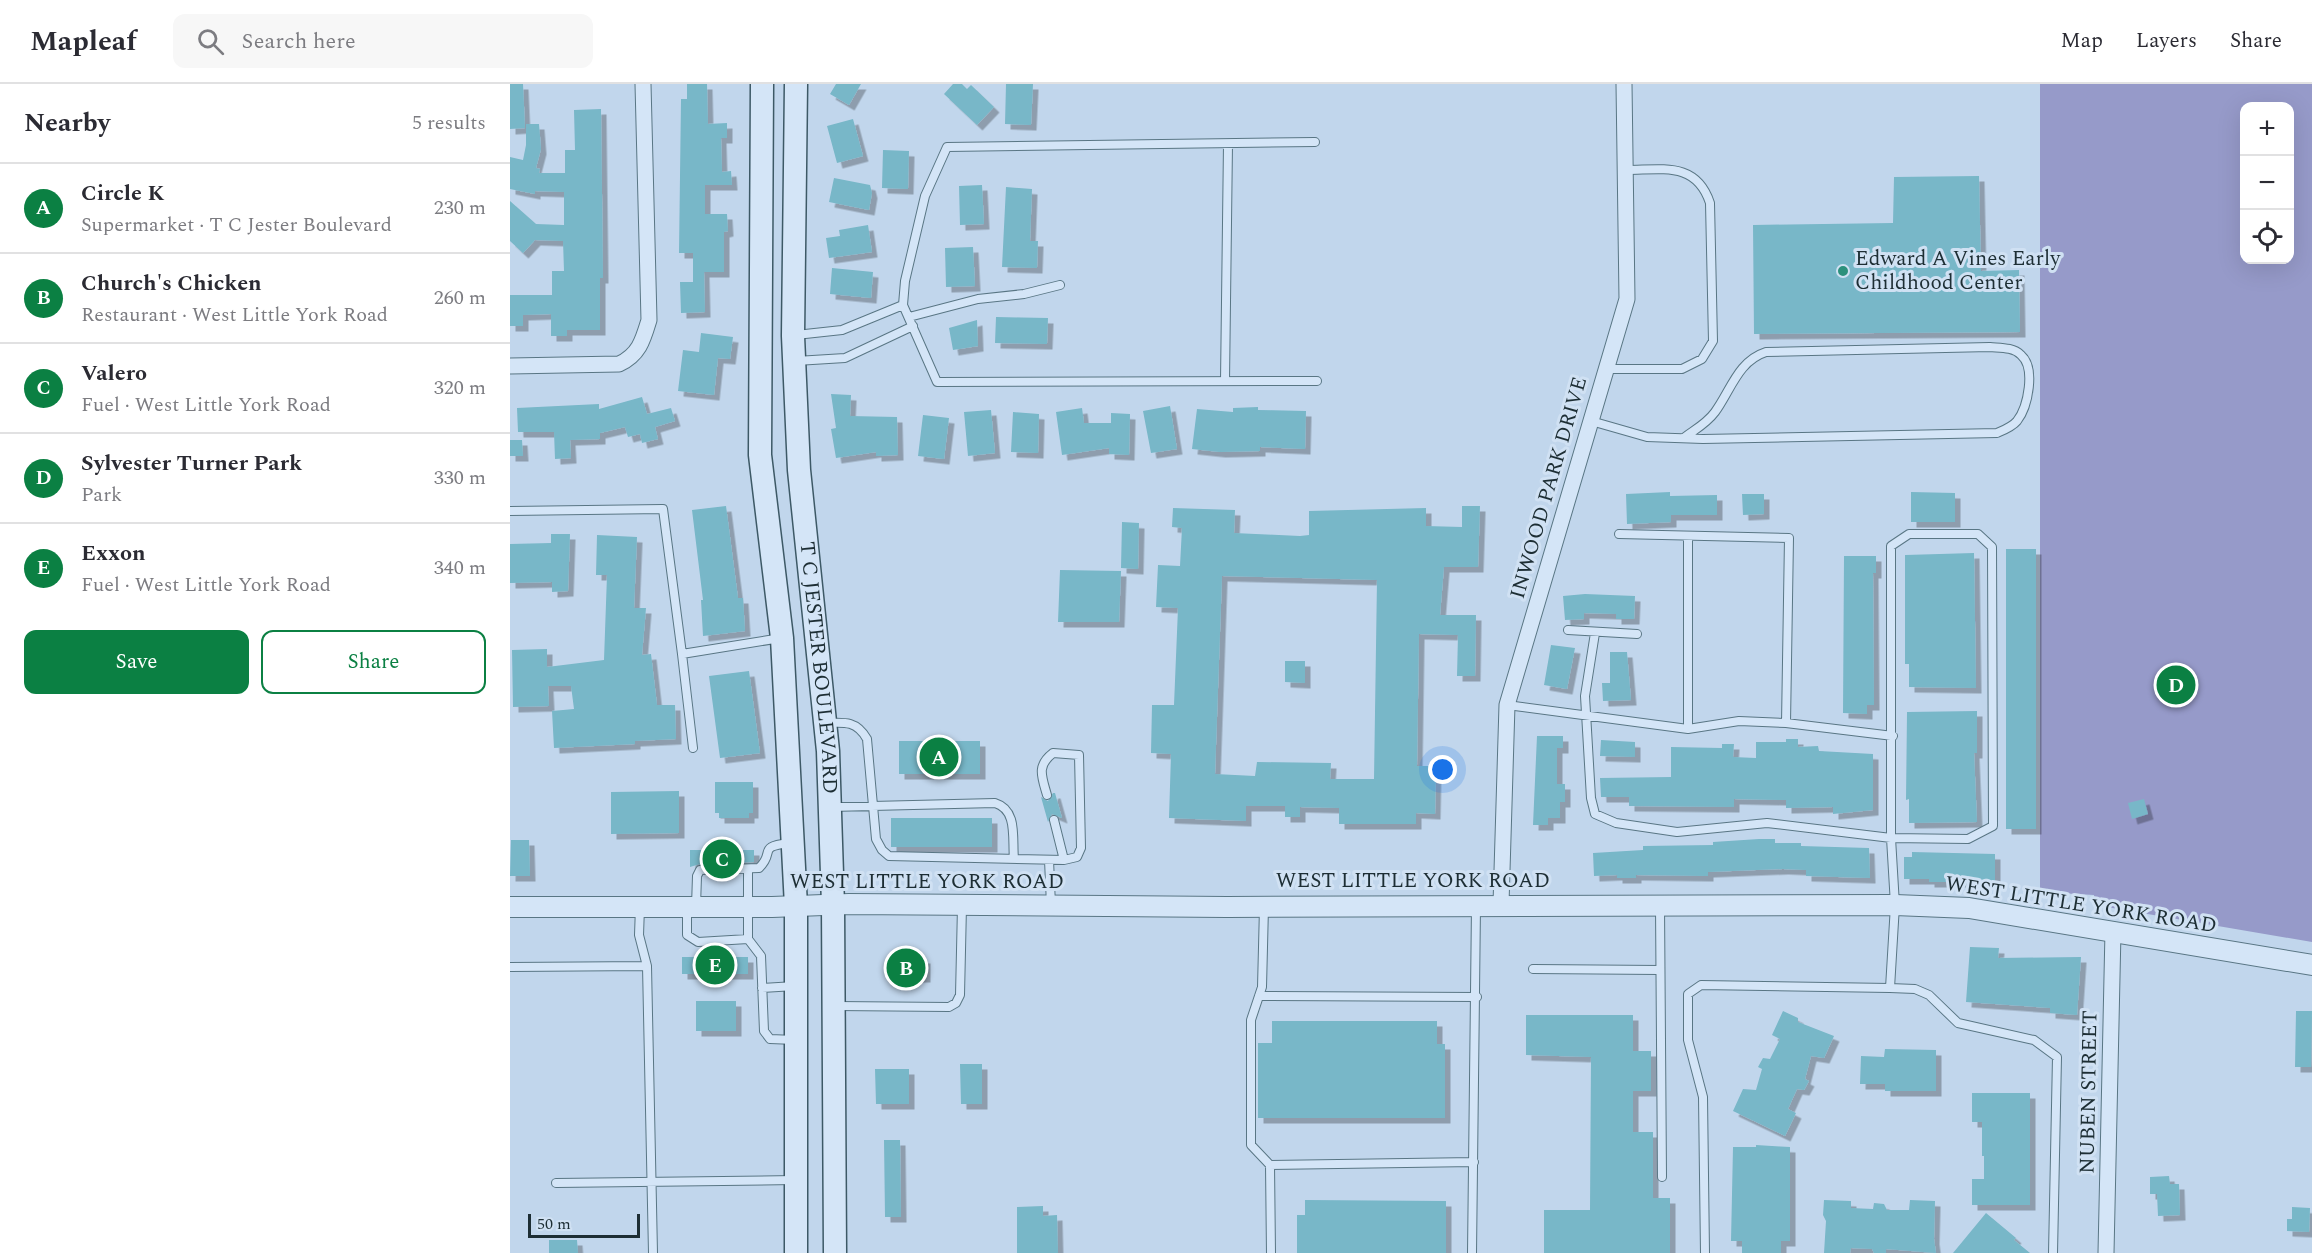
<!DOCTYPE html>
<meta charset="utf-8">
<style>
:root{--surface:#fff;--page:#f7f7f7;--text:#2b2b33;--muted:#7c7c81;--line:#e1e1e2;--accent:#0b8043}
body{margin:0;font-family:Spectral,serif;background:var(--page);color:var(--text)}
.controls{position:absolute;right:18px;top:18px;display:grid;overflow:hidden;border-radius:12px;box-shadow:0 6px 24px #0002}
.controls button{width:54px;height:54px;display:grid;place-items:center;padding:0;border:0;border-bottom:2px solid var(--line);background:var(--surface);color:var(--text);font:30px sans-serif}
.scale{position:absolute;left:18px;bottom:15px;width:112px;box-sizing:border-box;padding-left:6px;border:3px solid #1d2e34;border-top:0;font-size:16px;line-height:21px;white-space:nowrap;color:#1d2e34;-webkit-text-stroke:4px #d0e1f3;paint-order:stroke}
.you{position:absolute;left:933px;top:686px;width:21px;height:21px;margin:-15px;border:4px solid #fff;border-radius:50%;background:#1a73e8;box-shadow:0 0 0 9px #1a73e833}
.badge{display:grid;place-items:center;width:39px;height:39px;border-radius:50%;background:var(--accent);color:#fff;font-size:20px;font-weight:700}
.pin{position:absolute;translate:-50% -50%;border:3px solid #fff;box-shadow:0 2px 6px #0006}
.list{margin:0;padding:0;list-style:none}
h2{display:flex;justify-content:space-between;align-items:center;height:78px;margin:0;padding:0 24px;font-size:26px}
h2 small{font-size:20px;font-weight:400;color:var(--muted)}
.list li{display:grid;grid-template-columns:39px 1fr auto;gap:18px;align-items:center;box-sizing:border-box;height:90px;padding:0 24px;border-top:2px solid var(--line)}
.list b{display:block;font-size:22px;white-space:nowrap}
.list p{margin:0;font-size:20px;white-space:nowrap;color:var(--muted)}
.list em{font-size:20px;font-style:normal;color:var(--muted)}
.actions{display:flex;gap:12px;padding:18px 24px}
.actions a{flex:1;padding:14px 0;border:2px solid var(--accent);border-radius:12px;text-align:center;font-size:21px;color:var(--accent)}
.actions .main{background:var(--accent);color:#fff}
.icon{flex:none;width:33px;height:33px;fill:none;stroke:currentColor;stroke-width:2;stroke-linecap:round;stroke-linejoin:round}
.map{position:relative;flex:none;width:1802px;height:1169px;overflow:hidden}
header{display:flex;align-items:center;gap:36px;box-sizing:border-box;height:84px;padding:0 30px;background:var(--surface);border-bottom:2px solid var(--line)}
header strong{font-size:28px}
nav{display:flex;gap:33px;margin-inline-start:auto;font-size:21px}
.search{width:420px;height:54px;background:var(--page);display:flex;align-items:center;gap:15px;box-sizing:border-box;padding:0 21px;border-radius:12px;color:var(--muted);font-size:22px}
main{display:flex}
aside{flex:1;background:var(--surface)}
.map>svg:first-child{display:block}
</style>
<header>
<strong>Mapleaf</strong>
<div class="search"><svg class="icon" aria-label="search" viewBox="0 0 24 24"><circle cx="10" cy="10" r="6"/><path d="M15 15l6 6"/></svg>Search here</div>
<nav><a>Map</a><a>Layers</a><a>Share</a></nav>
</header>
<main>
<aside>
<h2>Nearby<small>5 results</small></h2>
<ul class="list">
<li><span class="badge">A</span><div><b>Circle K</b><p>Supermarket · T C Jester Boulevard</p></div><em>230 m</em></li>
<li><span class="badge">B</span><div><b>Church's Chicken</b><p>Restaurant · West Little York Road</p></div><em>260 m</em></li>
<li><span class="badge">C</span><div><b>Valero</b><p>Fuel · West Little York Road</p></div><em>320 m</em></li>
<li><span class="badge">D</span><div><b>Sylvester Turner Park</b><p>Park</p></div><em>330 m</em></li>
<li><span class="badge">E</span><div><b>Exxon</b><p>Fuel · West Little York Road</p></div><em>340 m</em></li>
</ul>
<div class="actions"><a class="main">Save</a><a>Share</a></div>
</aside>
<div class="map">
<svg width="1802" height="1169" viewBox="0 0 1802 1169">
<defs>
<filter id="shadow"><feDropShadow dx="5.5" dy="5.5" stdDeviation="0" flood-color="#0004"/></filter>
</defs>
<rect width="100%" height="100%" fill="#c1d6ec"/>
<path fill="#969ac9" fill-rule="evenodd" d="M 1530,0 L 1802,0 L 1802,858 L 1585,821 L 1584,811 L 1530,808 ZM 1734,22 L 1780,22 L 1780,176 L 1734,176 Z"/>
<path fill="#78b7c8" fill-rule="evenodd" filter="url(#shadow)" d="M 0,0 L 13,0 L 15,44 L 0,45 Z
M 177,0 L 197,0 L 198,40 L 217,39 L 217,54 L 211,54 L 212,88 L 221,87 L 222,101 L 195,101 L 195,130 L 217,130 L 218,147 L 214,148 L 214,188 L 194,188 L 195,228 L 171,229 L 170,198 L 183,198 L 183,169 L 169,169 L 171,15 L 177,15 Z
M 326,0 L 351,0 L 339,21 L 320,10 Z
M 443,0 L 452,0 L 457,5 L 461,1 L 484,23 L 467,41 L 434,10 Z
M 496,0 L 523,0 L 521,41 L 495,40 Z
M 91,25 L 93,194 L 90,194 L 90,246 L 57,246 L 57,252 L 41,252 L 41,230 L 13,231 L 13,242 L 0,242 L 0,211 L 42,211 L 42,187 L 54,187 L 53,157 L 25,156 L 13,169 L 0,157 L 0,117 L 26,140 L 54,141 L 54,108 L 25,107 L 25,110 L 0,105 L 0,73 L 13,76 L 16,61 L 16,40 L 29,40 L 31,65 L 26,84 L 30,85 L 29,89 L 55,89 L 55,66 L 65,66 L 64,26 Z
M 343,35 L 353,72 L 327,79 L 317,42 Z
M 373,66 L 399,67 L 398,105 L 372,104 Z
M 1469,92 L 1471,187 L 1509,186 L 1510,248 L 1244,250 L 1243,141 L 1383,139 L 1384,93 Z
M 324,94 L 360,101 L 362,109 L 359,126 L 319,118 Z
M 472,101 L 474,140 L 450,141 L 449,102 Z
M 496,103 L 522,105 L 520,157 L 528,157 L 527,184 L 492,183 Z
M 358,141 L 362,168 L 319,174 L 316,154 L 330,152 L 329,146 Z
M 463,163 L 465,202 L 436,203 L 435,164 Z
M 322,184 L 363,188 L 361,214 L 320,210 Z
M 486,233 L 538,234 L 537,260 L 485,259 Z
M 467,236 L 468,262 L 443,266 L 439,244 Z
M 191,249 L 223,253 L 220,275 L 208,274 L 204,311 L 168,307 L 173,266 L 189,268 Z
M 321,310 L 341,311 L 340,332 L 387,333 L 388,371 L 366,372 L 366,368 L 326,374 L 321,345 L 326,344 Z
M 132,313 L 137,330 L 161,324 L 165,337 L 145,343 L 148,355 L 132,359 L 130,350 L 118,353 L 115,343 L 90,349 L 90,355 L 60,356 L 61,374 L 45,375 L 44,348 L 8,348 L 7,324 L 89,320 L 89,325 Z
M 660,322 L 667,365 L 641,369 L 633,327 Z
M 748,323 L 748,326 L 796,327 L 795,365 L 750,363 L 750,367 L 710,368 L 682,365 L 687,325 L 723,328 L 723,324 Z
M 572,324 L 574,339 L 601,339 L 601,329 L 620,330 L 619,371 L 599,370 L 599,364 L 552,371 L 546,328 Z
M 481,326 L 485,369 L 458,372 L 454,328 Z
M 503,328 L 529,330 L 528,369 L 501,368 Z
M 413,331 L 439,334 L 434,375 L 408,372 Z
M 0,356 L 12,356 L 13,372 L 0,372 Z
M 1160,408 L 1160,412 L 1207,411 L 1207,431 L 1161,431 L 1161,438 L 1117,440 L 1116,410 Z
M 1401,408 L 1445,409 L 1445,438 L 1401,438 Z
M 1232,410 L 1254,410 L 1254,430 L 1233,431 Z
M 216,422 L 228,514 L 233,514 L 235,547 L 193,552 L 191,516 L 193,516 L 182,426 Z
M 952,422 L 970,422 L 968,483 L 934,483 L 930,531 L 966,531 L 965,592 L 947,592 L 948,551 L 909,550 L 907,682 L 926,682 L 925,730 L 906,729 L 906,740 L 829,740 L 829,724 L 790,723 L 790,733 L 775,733 L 775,722 L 736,722 L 736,737 L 659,734 L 661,670 L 641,669 L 642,621 L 664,621 L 668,524 L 646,523 L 648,481 L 670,482 L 672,444 L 662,443 L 663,424 L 725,426 L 724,449 L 790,452 L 799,451 L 799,427 L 916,424 L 916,442 L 952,443 ZM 712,492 L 867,496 L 864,695 L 820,695 L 821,679 L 747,678 L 745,692 L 705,690 Z
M 612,438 L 629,439 L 628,485 L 611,484 Z
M 41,450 L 60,450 L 58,507 L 42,508 L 42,498 L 0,499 L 0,460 L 41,459 Z
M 87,451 L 127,453 L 124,524 L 136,524 L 132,571 L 141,570 L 147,621 L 165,621 L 166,655 L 125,657 L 125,660 L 44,664 L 42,627 L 64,625 L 61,602 L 38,602 L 39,622 L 3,623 L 2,566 L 37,565 L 37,583 L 94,576 L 97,491 L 86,491 Z
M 1496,465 L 1526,465 L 1526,745 L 1496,745 Z
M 1464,469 L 1466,604 L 1399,603 L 1399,580 L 1395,580 L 1395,471 Z
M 1334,472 L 1366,472 L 1366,489 L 1363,489 L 1364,621 L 1357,621 L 1357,630 L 1333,629 Z
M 550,486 L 611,487 L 609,538 L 548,538 Z
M 1075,510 L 1125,512 L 1124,535 L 1106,535 L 1106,530 L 1074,529 L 1074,535 L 1055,536 L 1053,512 Z
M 1041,561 L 1065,564 L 1057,605 L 1034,601 Z
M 1100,568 L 1117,568 L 1121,616 L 1093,617 L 1092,599 L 1100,599 Z
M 775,577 L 795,577 L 795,599 L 775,598 Z
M 239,587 L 250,669 L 210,674 L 199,592 Z
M 1467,627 L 1467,669 L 1464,669 L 1467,738 L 1399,739 L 1399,715 L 1396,716 L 1397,628 Z
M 1027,652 L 1053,652 L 1053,664 L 1047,664 L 1047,700 L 1055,700 L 1055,718 L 1050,718 L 1050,734 L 1038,734 L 1038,741 L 1023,741 Z
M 1276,655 L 1288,655 L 1288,663 L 1308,662 L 1309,667 L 1363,670 L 1363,726 L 1323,730 L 1323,723 L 1276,724 L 1276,716 L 1224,715 L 1224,723 L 1119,722 L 1119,713 L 1091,713 L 1090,694 L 1161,693 L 1161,663 L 1212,664 L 1212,660 L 1224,660 L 1223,673 L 1246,674 L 1246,658 L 1276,658 Z
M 1091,656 L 1125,658 L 1125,673 L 1090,672 Z
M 389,657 L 470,657 L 470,690 L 389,690 Z
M 205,698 L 243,698 L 243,729 L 239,729 L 239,734 L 209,734 L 209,729 L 205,729 Z
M 169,707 L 169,749 L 101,750 L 101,708 Z
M 543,709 L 545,709 L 552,734 L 542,730 L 538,738 L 531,713 L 538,717 Z
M 1634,715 L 1638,730 L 1622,735 L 1618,719 Z
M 381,734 L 482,734 L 482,763 L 381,763 Z
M 1249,755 L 1265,755 L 1265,759 L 1291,759 L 1291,762 L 1359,764 L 1360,794 L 1296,792 L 1296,786 L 1273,785 L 1198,788 L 1198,792 L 1126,791 L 1126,794 L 1107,794 L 1107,791 L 1084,792 L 1083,769 L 1133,766 L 1133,762 L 1203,761 L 1203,758 Z
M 1,756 L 19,756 L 20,792 L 0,792 Z
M 180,766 L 244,766 L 244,778 L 190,780 L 180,783 Z
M 1402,768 L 1485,770 L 1485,798 L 1419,798 L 1419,795 L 1394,795 L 1394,773 L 1402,773 Z
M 1460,863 L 1489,864 L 1488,874 L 1571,873 L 1567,931 L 1540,929 L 1540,924 L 1456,918 Z
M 172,873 L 238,873 L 238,890 L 172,890 Z
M 378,874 L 415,874 L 415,893 L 379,894 Z
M 186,917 L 226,917 L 226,947 L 186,947 Z
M 1273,927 L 1288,934 L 1288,938 L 1324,952 L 1314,974 L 1301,972 L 1295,995 L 1299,997 L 1294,1006 L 1287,1005 L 1278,1025 L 1286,1029 L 1275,1052 L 1223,1027 L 1233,1005 L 1246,1006 L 1252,985 L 1248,983 L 1253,974 L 1260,975 L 1270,955 L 1262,951 Z
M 1786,927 L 1802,927 L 1801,983 L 1785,983 Z
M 1016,931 L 1123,931 L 1123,967 L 1141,967 L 1141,1007 L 1123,1007 L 1123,1048 L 1143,1048 L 1143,1114 L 1160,1114 L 1160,1169 L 1034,1169 L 1034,1126 L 1080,1126 L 1081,973 L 1016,971 Z
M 762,937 L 927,937 L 927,960 L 935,960 L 935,1034 L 748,1034 L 748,959 L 762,959 Z
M 1375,965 L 1426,966 L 1426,1007 L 1375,1007 L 1375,1000 L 1350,1000 L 1351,972 L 1374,973 Z
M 450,980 L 472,980 L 472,1020 L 451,1020 Z
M 365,985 L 399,985 L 399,1020 L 366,1020 Z
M 1462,1009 L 1520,1009 L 1520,1121 L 1462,1121 L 1462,1095 L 1474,1095 L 1474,1072 L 1472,1072 L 1472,1038 L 1462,1038 Z
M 374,1056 L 390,1056 L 391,1133 L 375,1133 Z
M 1246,1061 L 1280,1063 L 1280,1157 L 1271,1157 L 1271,1169 L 1232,1169 L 1232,1157 L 1221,1157 L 1223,1063 L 1246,1063 Z
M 1659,1092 L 1660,1100 L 1669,1100 L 1670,1131 L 1648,1132 L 1647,1110 L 1640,1110 L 1640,1093 Z
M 795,1116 L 936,1117 L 936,1169 L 787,1169 L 787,1131 L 795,1131 Z
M 1314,1116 L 1341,1117 L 1341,1124 L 1363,1125 L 1364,1119 L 1374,1120 L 1377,1126 L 1399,1126 L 1400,1116 L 1425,1117 L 1424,1155 L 1426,1169 L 1376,1165 L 1376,1169 L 1364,1169 L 1362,1165 L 1341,1164 L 1340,1169 L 1314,1169 L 1316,1137 L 1313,1131 Z
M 533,1122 L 533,1132 L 547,1131 L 548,1169 L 507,1169 L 507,1123 Z
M 1782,1123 L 1800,1124 L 1799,1148 L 1777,1147 L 1777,1135 L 1782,1135 Z
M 1476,1129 L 1506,1154 L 1504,1156 L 1520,1169 L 1443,1169 Z
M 39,1156 L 67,1156 L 68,1169 L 39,1169 Z"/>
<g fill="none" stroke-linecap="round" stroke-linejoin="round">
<g stroke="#597684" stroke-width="10">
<path id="service" d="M 805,58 L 437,63 L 415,112 L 395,197 L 393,221 L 427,298 L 807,297
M 399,233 L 468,215 L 514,210 L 550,201
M 286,251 L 332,246 L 393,221
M 286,277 L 335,274 L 403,242
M 1096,285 L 1172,285 L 1192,275 L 1203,257 L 1200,119 C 1186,77 1152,86 1116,86
M 715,297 L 718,60
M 1081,337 L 1137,353 L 1193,355 L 1487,349 C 1494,346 1502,343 1507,337 C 1518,323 1526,284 1511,271 C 1503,263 1490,264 1480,263 L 1256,268 C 1228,277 1221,306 1205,328 C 1197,339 1186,345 1175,353
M 0,427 L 153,425 L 172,570 L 271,554
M 1109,450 L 1279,454 L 1276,639
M 1058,546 L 1127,550
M 1085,549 L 1075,612 L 1081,714 L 1085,730 L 1106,739 L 1167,748 L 1257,739 L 1381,754 L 1458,755 L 1483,742 L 1482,463 L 1468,450 L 1399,450 L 1381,462 L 1381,754 L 1385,821 L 1380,904 L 1191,901 L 1178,910 L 1178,956 L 1193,1013 L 1195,1169
M 172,570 L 183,664
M 997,621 L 1178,645 L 1229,637 L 1276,639 L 1383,652
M 317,639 C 335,638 347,637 357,655 L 366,755 L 372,766 L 379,772 L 554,776 L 567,773 L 571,764 L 569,671 L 543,669 C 526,682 532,693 537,711
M 1178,645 L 1178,452
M 321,723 L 485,719 C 508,726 502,754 504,775
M 544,736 L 554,776
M 539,776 L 541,821
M 238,786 L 238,855 L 251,872 L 254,947 L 260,955 L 285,956
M 186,822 L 187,792 L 190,786 L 249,784 C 266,768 246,763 279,759
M 1150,822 L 1152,1093
M 130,823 L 129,851 L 137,882 L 143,1169
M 754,823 L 752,903 L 741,936 L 741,1061 L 760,1081 L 761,1169
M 177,825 L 177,851 L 188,858 L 238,855
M 0,883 L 137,882
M 1023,885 L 1150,886
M 252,904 L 285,902
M 1380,904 L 1405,905 L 1419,911 L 1448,939 L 1524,956 L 1547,973 L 1543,1169
M 749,912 L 967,913
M 326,922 L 439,923 L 446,919 L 450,911 L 452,822
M 760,1081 L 964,1078
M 46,1099 L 285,1096
M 962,1169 L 966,822"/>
</g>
<g stroke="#597684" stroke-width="17">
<path id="minor" d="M 0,282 L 109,280 C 129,271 133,256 139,236 L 133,0
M 991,820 L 997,621 L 1117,215 L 1114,0
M 1596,1169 L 1603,847"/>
</g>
<g stroke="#597684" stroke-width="22">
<path id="tertiary" d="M 0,823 L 262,823 L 339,820 L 717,823 L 1385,821 L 1459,824 L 1802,881"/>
</g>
<g stroke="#3d5966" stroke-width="25">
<g id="secondary">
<path d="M 252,0 L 250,371 L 272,554 L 286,822 L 286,1169"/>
<path id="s1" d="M 286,0 L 283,252 L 289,386 L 318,667 L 323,821 L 325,1169"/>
</g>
</g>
<use href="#service" stroke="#d4e5f7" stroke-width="8"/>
<use href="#minor" stroke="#d4e5f7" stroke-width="15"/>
<use href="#tertiary" stroke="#d4e5f7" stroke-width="20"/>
<use href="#secondary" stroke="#d4e5f7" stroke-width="22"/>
</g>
<circle fill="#2c907c" stroke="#d0e1f3" stroke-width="2" cx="1333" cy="187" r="6"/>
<g text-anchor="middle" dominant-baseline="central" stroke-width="6" stroke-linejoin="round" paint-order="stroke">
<g font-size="21" fill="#1d2e34" stroke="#d0e1f3" text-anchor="start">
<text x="1345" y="175">Edward A Vines Early<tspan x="1345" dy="24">Childhood Center</tspan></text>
</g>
<g font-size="21" fill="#1d2e34" stroke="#d0e1f3">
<text transform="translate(1039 404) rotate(-74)">INWOOD PARK DRIVE</text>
<text stroke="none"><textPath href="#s1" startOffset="585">T C JESTER BOULEVARD</textPath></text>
<text x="903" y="797">WEST LITTLE YORK ROAD</text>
<text x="417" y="798">WEST LITTLE YORK ROAD</text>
<text transform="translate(1571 821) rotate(9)">WEST LITTLE YORK ROAD</text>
<text transform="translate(1579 1008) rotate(-89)">NUBEN STREET</text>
</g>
</g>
</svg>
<div class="controls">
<button>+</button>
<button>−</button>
<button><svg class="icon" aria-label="locate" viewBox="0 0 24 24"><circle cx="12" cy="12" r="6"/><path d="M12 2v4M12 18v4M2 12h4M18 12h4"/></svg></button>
</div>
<div class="scale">50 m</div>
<div class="you"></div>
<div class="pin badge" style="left:429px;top:673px">A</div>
<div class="pin badge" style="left:396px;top:884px">B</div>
<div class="pin badge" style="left:212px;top:775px">C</div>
<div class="pin badge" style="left:1666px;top:601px">D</div>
<div class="pin badge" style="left:205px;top:881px">E</div>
</div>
</main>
